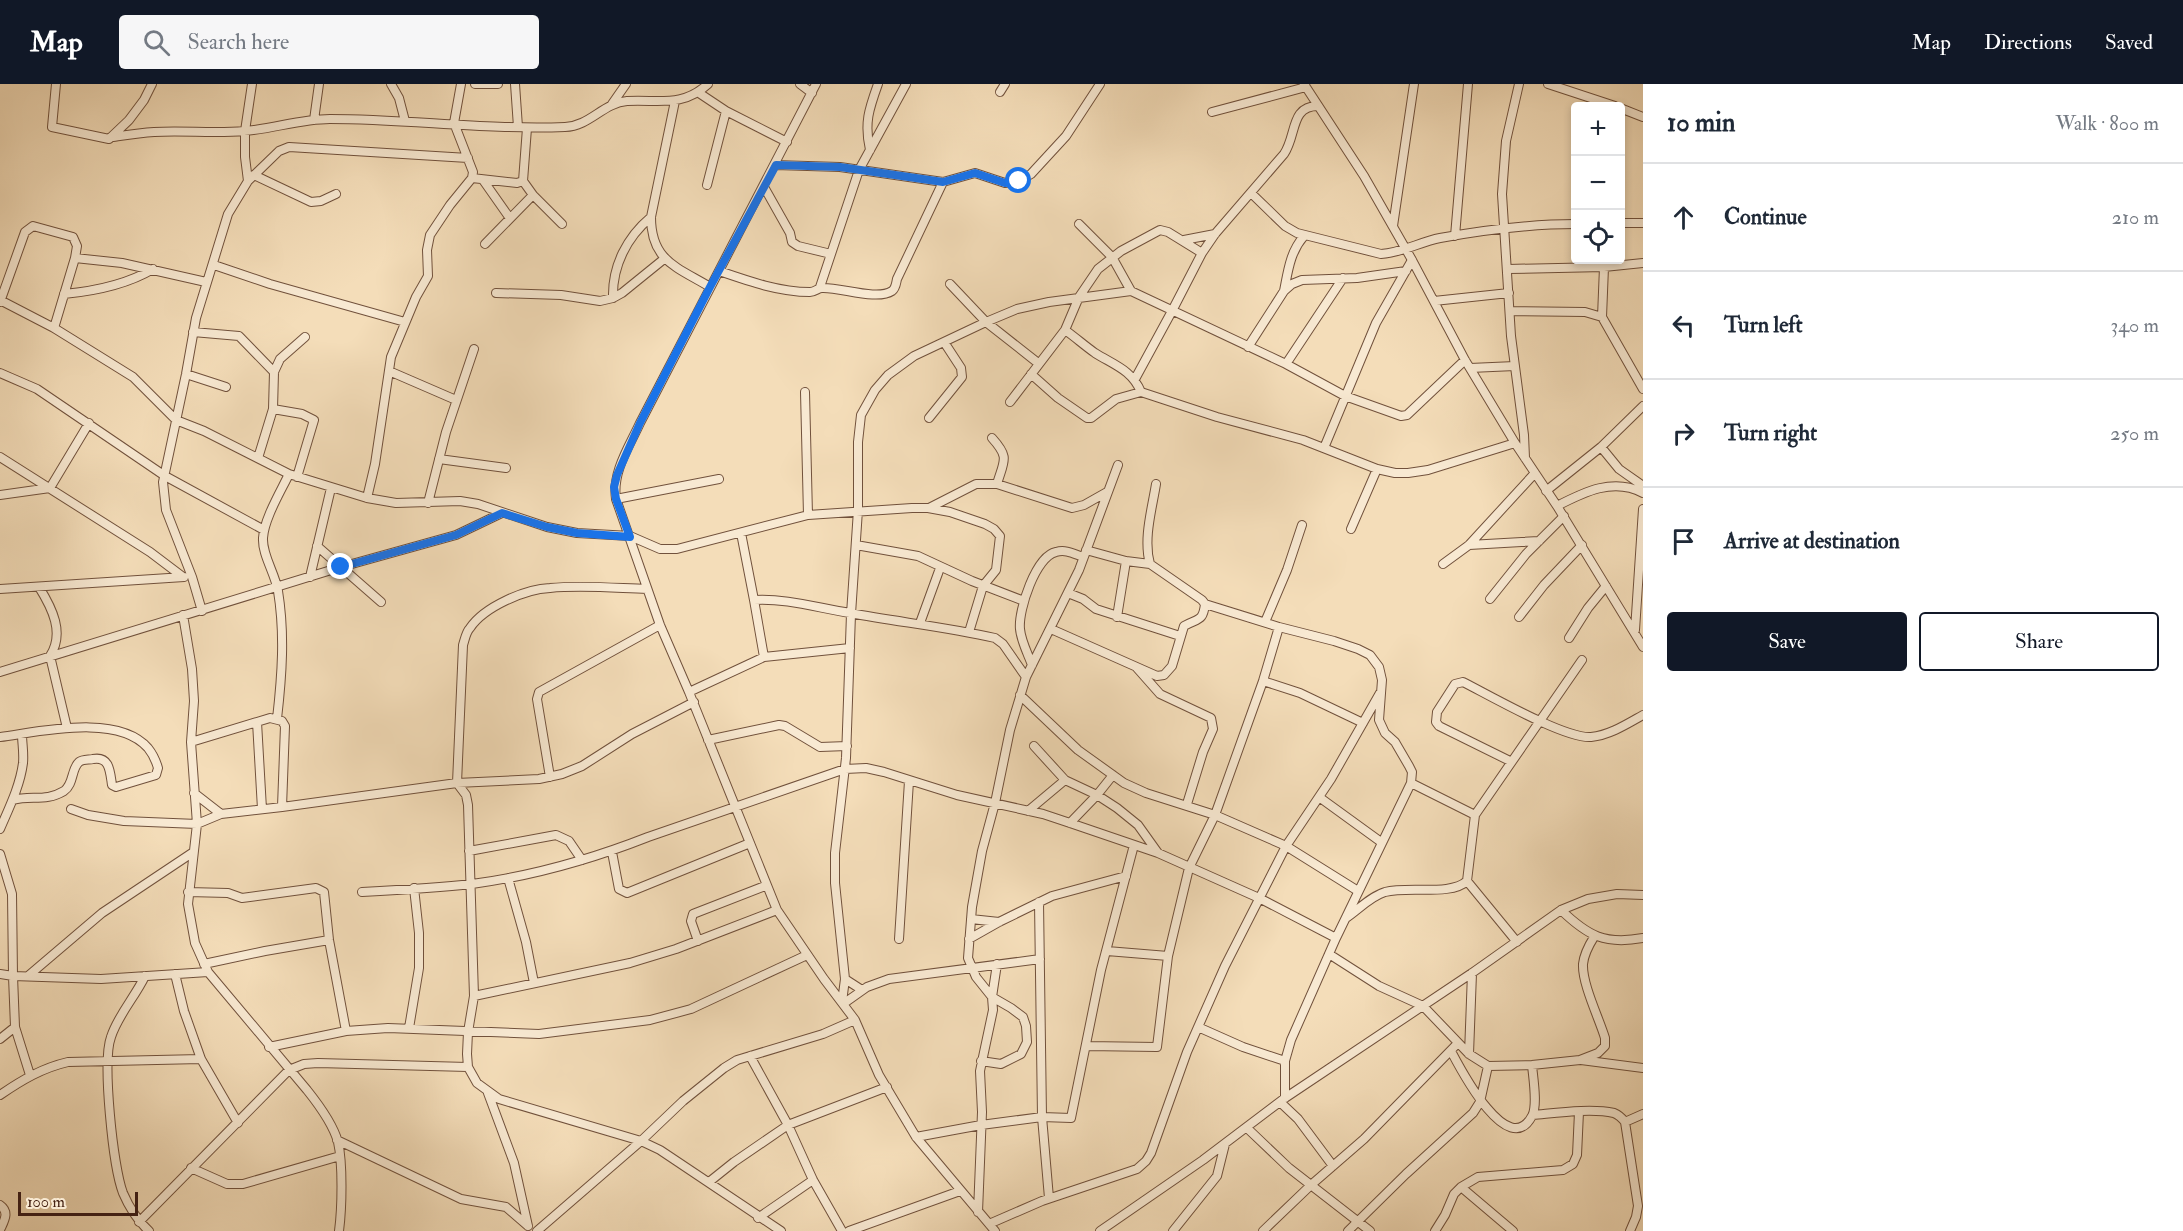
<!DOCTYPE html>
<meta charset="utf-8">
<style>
:root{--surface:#fff;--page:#f6f6f7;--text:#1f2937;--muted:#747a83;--line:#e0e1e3;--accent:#111827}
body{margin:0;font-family:"IM FELL Double Pica",serif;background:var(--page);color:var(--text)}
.controls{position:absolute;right:18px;top:18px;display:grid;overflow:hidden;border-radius:6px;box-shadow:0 3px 9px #0003}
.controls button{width:54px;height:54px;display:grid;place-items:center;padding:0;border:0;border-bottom:2px solid var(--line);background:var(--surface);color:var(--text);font:30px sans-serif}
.scale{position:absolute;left:18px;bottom:15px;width:120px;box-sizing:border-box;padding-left:6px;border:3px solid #452213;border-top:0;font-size:16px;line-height:21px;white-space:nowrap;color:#452213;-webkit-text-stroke:4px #f8e9d2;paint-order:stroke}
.stop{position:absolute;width:18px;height:18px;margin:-14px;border:4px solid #1a73e8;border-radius:50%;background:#fff}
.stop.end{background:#1a73e8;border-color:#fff;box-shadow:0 2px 6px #0008}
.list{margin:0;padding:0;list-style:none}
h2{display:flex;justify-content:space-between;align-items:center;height:78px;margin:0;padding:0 24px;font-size:26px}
h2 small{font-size:20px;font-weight:400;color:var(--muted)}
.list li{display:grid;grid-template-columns:39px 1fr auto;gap:18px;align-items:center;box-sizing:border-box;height:108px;padding:0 24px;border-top:2px solid var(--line)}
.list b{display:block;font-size:22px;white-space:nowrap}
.list em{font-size:20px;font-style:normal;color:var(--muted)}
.actions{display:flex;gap:12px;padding:18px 24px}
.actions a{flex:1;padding:14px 0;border:2px solid var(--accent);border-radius:6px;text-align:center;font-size:21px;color:var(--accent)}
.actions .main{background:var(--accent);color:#fff}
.icon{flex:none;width:33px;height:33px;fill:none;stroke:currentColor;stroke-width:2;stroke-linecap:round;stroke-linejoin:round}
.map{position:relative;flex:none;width:1643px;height:1147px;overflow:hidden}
header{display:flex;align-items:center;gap:36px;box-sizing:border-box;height:84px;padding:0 30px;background:var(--accent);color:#fff}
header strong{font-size:28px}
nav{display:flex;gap:33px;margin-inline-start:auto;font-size:21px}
.search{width:420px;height:54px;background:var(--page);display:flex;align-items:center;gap:15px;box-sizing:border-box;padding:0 21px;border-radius:6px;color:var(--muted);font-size:22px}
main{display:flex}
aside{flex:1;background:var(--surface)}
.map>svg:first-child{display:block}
</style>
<header>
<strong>Map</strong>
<div class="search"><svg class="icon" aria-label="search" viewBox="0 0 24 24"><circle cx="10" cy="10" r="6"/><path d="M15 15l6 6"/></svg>Search here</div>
<nav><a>Map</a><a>Directions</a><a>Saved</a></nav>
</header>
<main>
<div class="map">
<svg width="1643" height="1147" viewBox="0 0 1643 1147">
<rect width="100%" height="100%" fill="#f4ddb9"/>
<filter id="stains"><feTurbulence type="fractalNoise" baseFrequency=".00333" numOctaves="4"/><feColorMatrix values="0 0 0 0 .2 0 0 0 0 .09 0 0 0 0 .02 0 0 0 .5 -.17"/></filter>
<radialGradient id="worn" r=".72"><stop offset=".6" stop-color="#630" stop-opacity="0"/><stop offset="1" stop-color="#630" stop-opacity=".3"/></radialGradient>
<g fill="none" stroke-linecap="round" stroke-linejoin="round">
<g stroke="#71513c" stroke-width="10">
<path id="minor" d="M 56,0 L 52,43 L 109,55 L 129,36 L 144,16 L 152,0
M 391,0 L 399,14 L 405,37
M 475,0 L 498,0
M 515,0 L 518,43
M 800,0 L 812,9
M 816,0 L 640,339 C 629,363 612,388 616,415 L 660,541 L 689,608 L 777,826 L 824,895 L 855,936 L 879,991 L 916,1053 L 995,1147
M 1304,0 L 1364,92 L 1412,176 L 1465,276 L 1515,359 L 1557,422 L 1643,563
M 1519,0 L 1506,57 L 1502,110 L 1511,252 L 1524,351 L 1525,374
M 1548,0 L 1615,22
M 1000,8 L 1005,0
M 699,9 L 726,27 L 787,58
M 675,17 L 651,133 C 651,177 677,183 710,203
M 612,20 L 626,0
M 1620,24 L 1643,33
M 1212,28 L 1306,3
M 314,36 L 319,0
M 113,53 C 127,51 140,49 154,48 C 184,46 214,50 244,47 C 273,45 300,35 330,35 C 408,35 487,46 565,43 C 590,42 603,19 627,17 C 658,15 682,24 708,0
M 870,66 C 864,39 869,25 878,0
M 775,81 L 840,83 L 943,98 L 975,89 L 1005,99 L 1019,97 L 1031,90 L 1066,52 L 1100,0
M 254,91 L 311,118 L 321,117 L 336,110
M 472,94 L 517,99 L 523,97 L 527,44
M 483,96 L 509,133
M 248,97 L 279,67 L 289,63 L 468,74
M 523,97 L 533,111 L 562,140
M 707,101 L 726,27
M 764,103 L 790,149 L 792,158 L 798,162 L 831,170
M 1251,109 L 1285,142 L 1297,149 L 1381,170 C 1401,169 1420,158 1440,154 C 1484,146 1530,140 1576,140
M 1620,139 L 1643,139
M 1079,140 L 1112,173 L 1131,207
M 1393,142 L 1414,0
M 1455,152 L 1468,0
M 1184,156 L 1215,150
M 485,160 L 533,111
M 75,174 L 122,179 L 206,198
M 214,181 L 270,200 L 405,238
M 1508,185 L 1604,183 L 1643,179
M 719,187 C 748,197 779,208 810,208 C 815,208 818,204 822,204 C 840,203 877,217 892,207 C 896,204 896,199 897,195 L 943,98
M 950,200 L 986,238 L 1038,279
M 820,203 L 859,86 L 906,0
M 1284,207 C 1288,187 1290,168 1304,152
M 496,209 L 561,211 L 600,217 L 613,214 L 622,209 L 664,175
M 64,210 C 96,207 126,201 153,185
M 613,214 C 612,182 627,153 651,133
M 0,216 L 54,244 L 133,293 L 176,336 L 204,347 L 289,390 L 367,414 L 396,419 L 460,417 L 478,420 L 547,443 L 577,449 L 630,452 L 660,465 L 677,465 L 808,431 L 912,424 L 928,424 L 950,428 L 985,440 L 994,445 L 1000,452 L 996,486 L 983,502 L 969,548
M 1434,217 L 1509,209
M 0,218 L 25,148 L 33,142 L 73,153 L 77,162 L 75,174 L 54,244
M 1510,227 L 1585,228 L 1602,233 L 1643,305
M 1602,233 L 1604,183
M 1065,246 C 1075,253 1085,262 1095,269 C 1114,281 1132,286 1141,308
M 193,248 L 239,252 L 274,288
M 1248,263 L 1284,207 L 1292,200 L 1302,196 L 1357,194 L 1406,187
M 1286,280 L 1343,194
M 1470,284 L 1515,282
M 389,287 L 456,316
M 0,289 L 37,305 L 165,392 L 264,446
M 186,290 L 226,303
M 1031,290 L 1058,314 L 1087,334 L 1091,334 L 1116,315 L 1141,308 L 1217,333 L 1303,356 L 1377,385 L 1395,389 L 1408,389 L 1428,386 L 1515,359
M 1135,295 L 1172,227 L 1202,169 L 1215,150 L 1284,70 C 1297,51 1290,22 1318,22
M 805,308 L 808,431
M 1010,318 L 1065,246 L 1079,213 L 1098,185 L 1121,167 L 1160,146 L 1168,148 L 1202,169
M 273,325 L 302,330 L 314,336 L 297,393
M 929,334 L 962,293 L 961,284 L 944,258
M 992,354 C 1010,374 1004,376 997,400
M 1601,363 L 1619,385 L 1643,402
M 1324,364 L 1376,239 L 1412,176
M 0,373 L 150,468 L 183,493
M 258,374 L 273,325 L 274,288 L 280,275 L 305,253
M 439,375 L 506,384
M 1546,407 L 1601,363 L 1643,322
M 0,411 L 50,404 L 89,339
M 367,414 L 375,380 L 391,273 L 416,213 L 428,192 L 427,166 L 430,151 L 450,121 L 472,94 L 473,88 L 454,39 L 461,0
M 616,415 L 719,395
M 428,419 L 446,348 L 474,265
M 1557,422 C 1584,408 1614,393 1643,409
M 929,424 L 976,400 L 997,400 L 1072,424 L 1084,421 L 1107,408
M 1351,445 L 1377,385
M 741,449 L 754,516 C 786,514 818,524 850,529 C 898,538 947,543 995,554 L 1003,560 L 1026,593
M 856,461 L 918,472 L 972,497 L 1024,517
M 1469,461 L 1539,457
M 317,462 L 381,518
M 1150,480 C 1143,455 1152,425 1156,400
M 1443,480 L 1469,461 L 1535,389
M 310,493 L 331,404
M 39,503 C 52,524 65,549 50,572 L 67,644
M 0,505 L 184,493
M 647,505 C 615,504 582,501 550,504 C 525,505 484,523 470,544 C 466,548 465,555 463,561 L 457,699 L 466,711 L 468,721 L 474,912 L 468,948 L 467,970 L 468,983 L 477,999 L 499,1015 L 641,1057 L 660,1066 L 781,1147
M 1068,509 L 1083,515 L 1096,525 L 1180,552
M 1490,515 L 1526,470 L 1564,432
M 1205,520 L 1279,543 L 1334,557 L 1358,565 L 1370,571 L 1379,583 L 1382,596 L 1379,636 L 1385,649 L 1395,658 L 1409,682 L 1412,688 L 1411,699 L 1336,854 L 1291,956 L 1285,977 L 1285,1014
M 202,527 L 192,493 L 166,426 L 163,398 L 186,290 L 196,234 L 228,130 L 248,97 L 245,73 L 245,47 L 252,0
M 183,531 L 192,585 L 194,617 L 191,658 L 197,740 L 188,820 L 195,859 L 208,888 L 307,1006 C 319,1021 333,1040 338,1058 C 343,1080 342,1124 339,1147
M 1117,533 L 1126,477
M 1519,533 L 1544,501 L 1582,461
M 1265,538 L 1287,486 L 1302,441
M 920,539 L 940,484
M 1051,545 L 1157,592 L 1164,591 L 1172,582 L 1184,542 C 1198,534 1203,538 1205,520 L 1202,516 L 1150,480 L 1126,477 L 1086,466
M 1635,546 L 1643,425
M 1569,554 L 1588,524 L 1606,502
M 764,573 L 850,564
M 1032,581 C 1028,570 1021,557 1020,545 C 1018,526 1036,472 1056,468 C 1066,465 1074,470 1083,473
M 1137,584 L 1160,610 L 1211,634 L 1213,645 L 1203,668 L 1187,720
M 0,588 L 341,483 L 456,451 L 502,429
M 1263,597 L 1300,609 L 1363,639
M 689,608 L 764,573 L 754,516
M 1020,611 L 1078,666 L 1124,699 L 1146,709 L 1215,731 L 1286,762 L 1358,807
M 277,635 C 282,591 285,550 278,507 C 275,489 262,471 263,454 C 264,435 281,407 289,390
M 257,638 L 262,725
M 0,653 C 39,648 118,629 148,664 C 152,669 156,677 158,684 L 156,691 L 116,703 L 112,701 C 110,688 110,672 93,675 C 89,676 83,675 79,678 C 71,685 74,700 64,707 C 46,718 31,711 13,716
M 708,656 L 779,641 L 785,642 L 820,663 L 847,662
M 191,658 L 270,634 L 282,637 L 285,642 L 282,723
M 1034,662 L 1065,696 L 1097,711 L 1117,724 L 1138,741 L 1158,769
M 1510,677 L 1439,642 L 1436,638 L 1437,628 L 1455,600 L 1463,598 C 1489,611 1565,655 1591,653 C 1610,651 1627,640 1643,631
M 550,693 L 537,615 L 539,608 L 660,541
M 194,709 L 221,730
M 1319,713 L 1381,758
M 71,725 L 88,731 L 124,737 L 197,740 L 221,730 L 282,723 L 457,699 L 539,695 L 562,690 L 582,682 L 632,650 L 694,618
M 1028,727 L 1065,696
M 1475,731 L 1582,576
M 1070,739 L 1097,711 L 1113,691
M 0,745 C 9,724 20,702 23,679 C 24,669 22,659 22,650
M 469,767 L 556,751 L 569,757 L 582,776
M 612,768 L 619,805 L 627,809 L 750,759
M 0,770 L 12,810 L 13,892 L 101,895 L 208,888
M 508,794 L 526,858 L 534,899
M 1467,797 L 1517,858
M 188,808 L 228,809 L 242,814 L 316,804 L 324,808 L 329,856 L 346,947
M 362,808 C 399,806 436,804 472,800 C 532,792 592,775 648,753 L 845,685 L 866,684 L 884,688 L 957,711 L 1043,730 L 1070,739 L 1158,769 L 1259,814 L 1336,854
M 1039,818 L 1042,1033 L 1049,1114
M 1561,826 C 1588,852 1605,861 1643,854
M 1346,834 C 1358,826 1371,812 1385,808 C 1409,802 1451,812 1467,797 L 1475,731 L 1411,699
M 971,835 L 999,838
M 899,855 L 909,697
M 969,855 L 999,838 L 1052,812 L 1126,792
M 698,857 L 691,837 L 693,830 L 765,802
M 1107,867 L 1168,872
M 1329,870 L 1379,902 L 1423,922 L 1469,970 L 1488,982 L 1532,981 L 1580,976 L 1598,969 L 1605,962 L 1605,954 C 1599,934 1582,900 1583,880 C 1584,870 1589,861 1594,853
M 204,880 L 265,867 L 329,856
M 0,890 L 13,892 L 15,943 L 30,991
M 175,890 L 184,927 L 201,975 L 238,1039
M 28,892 L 102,829 L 192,769
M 145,892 C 135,913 118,931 111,953 C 102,977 113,1083 123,1109 C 129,1123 138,1137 149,1147
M 845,895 L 862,906
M 474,912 L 630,879 L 676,865 L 777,826
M 842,918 L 845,895 L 835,799 L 835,769 L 846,674 L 851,530 L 858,426 L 858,358 L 861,331 L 875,306 L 888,291 L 914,272 L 986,238 L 1017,225 L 1049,218 L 1131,207 L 1286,280 L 1345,312 L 1401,332 L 1407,331 L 1465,276
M 843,920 L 867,903 L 889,895 L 1040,875
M 1198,943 L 1243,963 L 1285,977
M 409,944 L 419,884 L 419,849 L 414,804
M 0,955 L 15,943
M 1086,962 L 1157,963 L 1168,872 L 1189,784 L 1215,731 L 1263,597 L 1279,543
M 269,963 L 346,947 L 388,944 L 539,950 L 650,936 L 691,925 L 807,871
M 1451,967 C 1460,984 1508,1077 1532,1032 C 1538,1022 1533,993 1532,981
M 1469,970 L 1472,889
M 750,972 L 788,1041 L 813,1096 L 842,1147
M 1581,976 L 1643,984
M 981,977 L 1001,980 L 1021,970 L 1027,958 L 1026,942 L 1023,933 L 1011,924 L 992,913 L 997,880
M 488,1009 L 514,1079 L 528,1142
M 0,1011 C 22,996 42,984 68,978 L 201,975
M 1280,1018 L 1298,1035 L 1333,1082
M 1533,1031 C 1556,1029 1591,1024 1614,1029 C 1619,1031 1622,1034 1625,1038 L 1638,1122 L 1636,1133 L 1630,1147
M 1625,1038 L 1643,1030
M 1247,1044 L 1289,1084 L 1370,1147
M 916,1053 L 981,1041 L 1042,1033 L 1071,1034 L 1101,886 L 1134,761
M 337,1056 L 461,1115 L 506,1123 L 528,1142
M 191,1084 L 227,1100 L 243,1100 L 340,1072
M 709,1098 L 734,1078 L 788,1041 L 887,1003
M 1461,1103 L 1513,1147
M 0,1121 C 10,1128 4,1137 0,1146
M 978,1128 L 982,1028 L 980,987 L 993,926 L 992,913 L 976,893 L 968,874 L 972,823 L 982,767 L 995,719 L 1010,646 L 1026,593 L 1079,486 L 1118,381
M 758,1134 L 813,1096
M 139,1138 L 289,986 L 304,980 L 318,979 L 468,983
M 989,1140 L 1042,1117 L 1137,1085 L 1146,1077 L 1151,1069 L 1187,968 L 1225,882 L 1286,762 L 1331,695 L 1380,609
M 537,1147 L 641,1057 L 683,1017 L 724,984 L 737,976 L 823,950 L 855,936
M 849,1147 L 960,1107
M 1100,1147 L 1203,1076 L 1285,1014 L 1472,889 L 1561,826 L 1588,815 L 1617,810 L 1643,811
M 1173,1147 L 1217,1092 L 1225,1060
M 1263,1147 L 1311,1101 L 1364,1055 L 1458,959
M 1348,1147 L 1406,1090 L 1473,1029 L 1480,1018 L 1488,982
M 1435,1147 L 1445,1131 L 1454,1110 L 1461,1103 L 1478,1093 L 1563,1086 L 1573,1080 L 1577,1071 L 1579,1028"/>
</g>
<use href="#minor" stroke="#f8e9d2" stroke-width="8"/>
</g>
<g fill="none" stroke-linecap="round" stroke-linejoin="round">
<path stroke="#1a73e8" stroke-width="8" d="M 341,483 L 456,451 L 502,429 L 547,443 L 577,449 L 630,453 L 616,415 L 614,403 L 617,391 L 640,339 L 710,203 L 776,81 L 840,83 L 943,98 L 975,89 L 1005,99 L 1019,97"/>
</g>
<rect width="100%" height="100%" filter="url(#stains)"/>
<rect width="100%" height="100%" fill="url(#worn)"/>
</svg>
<div class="controls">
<button>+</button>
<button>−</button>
<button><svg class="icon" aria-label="locate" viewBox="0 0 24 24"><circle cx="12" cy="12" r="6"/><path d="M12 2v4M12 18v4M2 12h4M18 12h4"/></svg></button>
</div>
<div class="scale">100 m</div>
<div class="stop" style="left:1019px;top:97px"></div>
<div class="stop end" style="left:341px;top:483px"></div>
</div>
<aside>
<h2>10 min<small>Walk · 800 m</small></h2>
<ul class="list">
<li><svg class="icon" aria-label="ahead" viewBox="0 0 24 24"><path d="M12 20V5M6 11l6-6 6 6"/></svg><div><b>Continue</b></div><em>210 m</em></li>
<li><svg class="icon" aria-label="left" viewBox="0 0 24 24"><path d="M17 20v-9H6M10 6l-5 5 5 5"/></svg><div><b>Turn left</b></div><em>340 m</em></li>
<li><svg class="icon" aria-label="right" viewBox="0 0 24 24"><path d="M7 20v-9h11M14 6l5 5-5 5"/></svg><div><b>Turn right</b></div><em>250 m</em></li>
<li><svg class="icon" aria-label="arrive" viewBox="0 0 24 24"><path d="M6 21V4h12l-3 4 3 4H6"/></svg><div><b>Arrive at destination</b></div></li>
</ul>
<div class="actions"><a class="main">Save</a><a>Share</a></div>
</aside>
</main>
